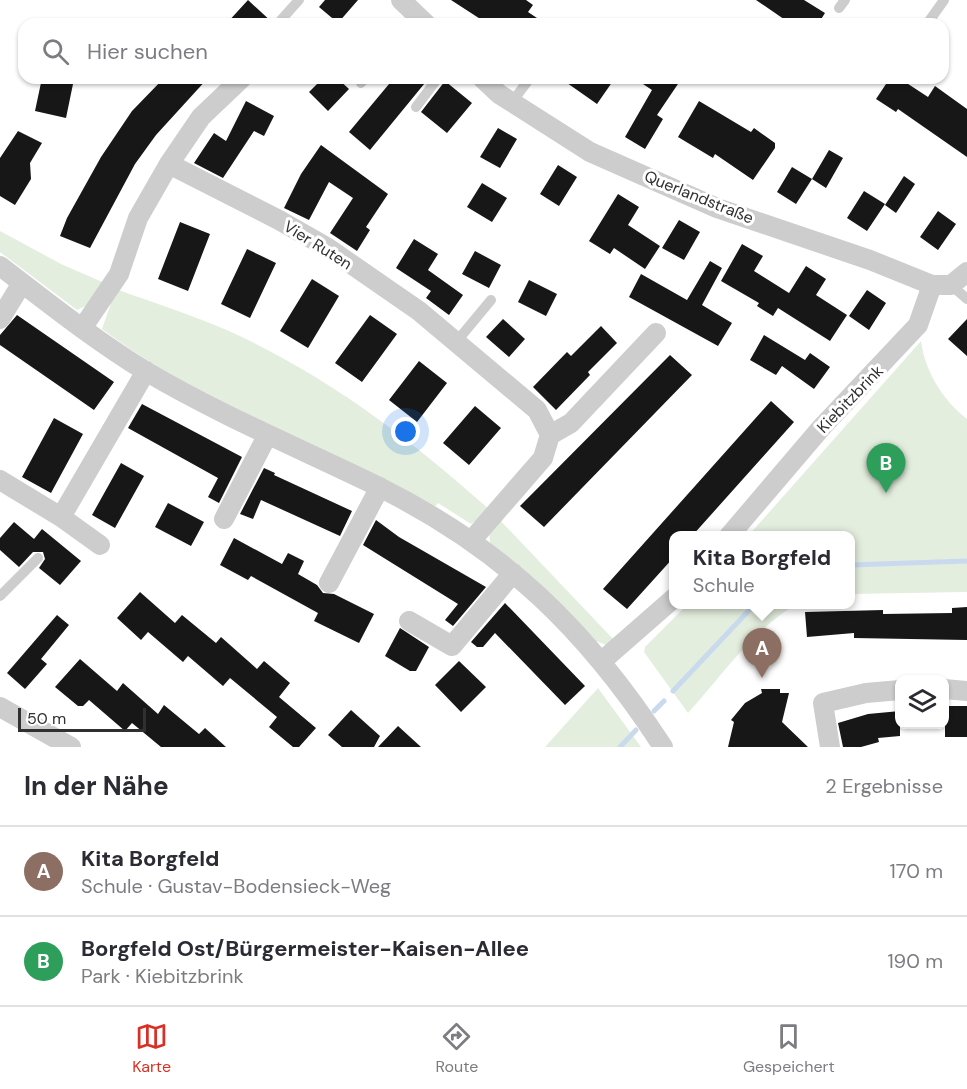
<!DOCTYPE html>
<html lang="de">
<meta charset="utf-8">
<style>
:root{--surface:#fff;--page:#f2f2f3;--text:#2b2b33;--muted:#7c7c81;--line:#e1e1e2;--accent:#d93025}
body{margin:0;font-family:"DM Sans",sans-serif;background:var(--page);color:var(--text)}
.controls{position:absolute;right:18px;bottom:18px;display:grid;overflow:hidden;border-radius:12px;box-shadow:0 2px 4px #0004}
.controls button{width:54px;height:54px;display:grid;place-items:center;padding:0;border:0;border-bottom:2px solid var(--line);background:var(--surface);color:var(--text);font:30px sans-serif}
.scale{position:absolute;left:18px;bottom:15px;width:128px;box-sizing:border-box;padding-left:6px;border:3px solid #303030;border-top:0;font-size:16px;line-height:21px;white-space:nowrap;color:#303030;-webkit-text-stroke:4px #fff;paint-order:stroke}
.you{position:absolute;left:406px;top:432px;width:21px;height:21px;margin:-15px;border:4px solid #fff;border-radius:50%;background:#1a73e8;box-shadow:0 0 0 9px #1a73e833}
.badge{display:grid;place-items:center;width:39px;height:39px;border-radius:50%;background:var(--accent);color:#fff;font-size:20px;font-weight:700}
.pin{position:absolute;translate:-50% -50px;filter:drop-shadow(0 2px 3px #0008)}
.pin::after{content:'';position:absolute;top:32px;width:21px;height:18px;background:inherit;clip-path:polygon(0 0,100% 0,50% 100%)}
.popup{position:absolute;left:669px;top:531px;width:186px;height:78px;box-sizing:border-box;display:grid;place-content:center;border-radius:12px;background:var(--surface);filter:drop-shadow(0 2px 4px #0005);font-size:20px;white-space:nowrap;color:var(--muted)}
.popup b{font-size:22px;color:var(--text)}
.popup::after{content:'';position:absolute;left:50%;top:100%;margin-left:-12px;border:12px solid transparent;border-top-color:var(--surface)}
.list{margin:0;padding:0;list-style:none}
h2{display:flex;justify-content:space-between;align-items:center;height:78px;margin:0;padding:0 24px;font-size:26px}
h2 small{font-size:20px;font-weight:400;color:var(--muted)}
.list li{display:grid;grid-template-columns:39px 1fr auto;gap:18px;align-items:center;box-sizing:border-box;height:90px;padding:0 24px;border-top:2px solid var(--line)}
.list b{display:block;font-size:22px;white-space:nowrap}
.list p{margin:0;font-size:20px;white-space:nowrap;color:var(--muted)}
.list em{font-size:20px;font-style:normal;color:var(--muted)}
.icon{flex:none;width:33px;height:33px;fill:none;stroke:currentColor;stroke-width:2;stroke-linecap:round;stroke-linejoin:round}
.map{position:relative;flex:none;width:967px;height:747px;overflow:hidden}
.search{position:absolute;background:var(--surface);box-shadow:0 2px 4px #0004;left:18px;right:18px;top:18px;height:66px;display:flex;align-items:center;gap:15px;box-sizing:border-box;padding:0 21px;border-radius:18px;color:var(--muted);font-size:22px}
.sheet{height:258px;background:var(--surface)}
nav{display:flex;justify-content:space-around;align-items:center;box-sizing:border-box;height:84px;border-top:2px solid var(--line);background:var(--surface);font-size:16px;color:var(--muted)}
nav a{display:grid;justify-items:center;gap:3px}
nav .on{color:var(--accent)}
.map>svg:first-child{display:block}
</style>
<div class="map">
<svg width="967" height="747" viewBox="0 0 967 747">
<rect width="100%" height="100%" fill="#fff"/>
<path fill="#e4eede" d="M 0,231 L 61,264 L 107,284 L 90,304 L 77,310 L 0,252 Z
M 116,289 C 159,305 203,318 244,338 C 337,383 415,443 491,511 L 471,524 L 438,503 L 435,507 C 321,453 203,404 102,329 Z
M 921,341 C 925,372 943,400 967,419 L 967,592 L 851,594 L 850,536 L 749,535 Z
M 497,517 L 614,640 L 606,645 L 596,641 L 547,591 L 490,543 L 489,530 Z
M 688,604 L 796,605 C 756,626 719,679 688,713 L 644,652 L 645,647 Z
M 598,688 L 641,747 L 545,747 Z"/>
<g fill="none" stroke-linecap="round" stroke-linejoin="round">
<path stroke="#c9daee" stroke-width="5" d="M 850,565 L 967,561
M 673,691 L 755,604
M 654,711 L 664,701
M 620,747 L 636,730"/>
</g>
<path fill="#171717" d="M 248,0 L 274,24 L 226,24 Z
M 325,0 L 358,0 L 338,23 L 319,7 Z
M 451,0 L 526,0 L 533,5 L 528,12 L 546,24 L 488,24 Z
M 756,0 L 804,0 L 825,13 L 818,24 L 791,24 Z
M 42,78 L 73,84 L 66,118 L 35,111 Z
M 164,78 L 208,78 L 156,135 L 135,164 L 90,248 L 60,236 L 67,218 L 101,157 L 132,111 Z
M 323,78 L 337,78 L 349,89 L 328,111 L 309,92 Z
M 394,78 L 429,78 L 370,150 L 349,132 Z
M 560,78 L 615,78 L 597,104 Z
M 634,78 L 682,78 L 657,115 L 663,119 L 645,149 L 625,137 L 652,90 Z
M 890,78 L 899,78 L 928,97 L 935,86 L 967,109 L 967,157 L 898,109 L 896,112 L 876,99 Z
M 445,81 L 472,103 L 447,133 L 421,112 Z
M 246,101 L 274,116 L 264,136 L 254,131 L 223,178 L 194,163 L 214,133 L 226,141 Z
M 699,101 L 751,132 L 754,128 L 775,143 L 775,148 L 753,180 L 715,154 L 713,158 L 678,137 Z
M 498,128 L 517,139 L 500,168 L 480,157 Z
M 18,131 L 42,143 L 30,163 L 31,179 L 15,205 L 0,196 L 0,158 Z
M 321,145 L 388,194 L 366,227 L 370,230 L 357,251 L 330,233 L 353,198 L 329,182 L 309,220 L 284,208 L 301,174 Z
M 829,150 L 843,158 L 826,188 L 812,179 Z
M 558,165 L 577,177 L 559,206 L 540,194 Z
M 792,167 L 812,179 L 796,204 L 777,192 Z
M 904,176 L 915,184 L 896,213 L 885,205 Z
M 482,183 L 507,198 L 492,222 L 467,207 Z
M 864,191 L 885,204 L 867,231 L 847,218 Z
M 618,194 L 639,207 L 628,225 L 660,246 L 645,269 L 614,248 L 610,254 L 589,241 Z
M 938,211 L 956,224 L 938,250 L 920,237 Z
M 679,220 L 700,232 L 684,260 L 662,248 Z
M 180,222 L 210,234 L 188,291 L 158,279 Z
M 414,239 L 438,254 L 428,270 L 463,295 L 449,315 L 426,298 L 431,291 L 396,268 Z
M 742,244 L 763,256 L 754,271 L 789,293 L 806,266 L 826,279 L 816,295 L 847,315 L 830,341 L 778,308 L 773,316 L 757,306 L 759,303 L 721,281 Z
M 247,249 L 276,263 L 250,318 L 221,304 Z
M 475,251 L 501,265 L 489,288 L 462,274 Z
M 710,261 L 722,268 L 702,305 L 732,323 L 718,346 L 629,297 L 641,274 L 687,300 Z
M 312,279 L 339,296 L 308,348 L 280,331 Z
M 529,280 L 557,294 L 546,316 L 518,302 Z
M 867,290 L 886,303 L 869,330 L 849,316 Z
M 17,315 L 114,382 L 94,410 L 0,345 L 0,335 Z
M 370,315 L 397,334 L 362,382 L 335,363 Z
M 503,319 L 525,339 L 509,357 L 486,337 Z
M 967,319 L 967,356 L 948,339 Z
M 601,326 L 617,343 L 588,372 L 590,375 L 556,410 L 533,387 L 567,352 L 571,356 Z
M 764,335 L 805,360 L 810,353 L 830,367 L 814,389 L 782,366 L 776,375 L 750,360 Z
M 670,355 L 692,375 L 544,527 L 520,506 Z
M 419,361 L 447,383 L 417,422 L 389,400 Z
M 771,401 L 794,422 L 692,536 L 674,536 L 674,557 L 627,609 L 603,589 Z
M 142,404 L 242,457 L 219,503 L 208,497 L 218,478 L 128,428 Z
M 475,406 L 501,428 L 469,465 L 443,443 Z
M 54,418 L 83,434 L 51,493 L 22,477 Z
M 121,463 L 144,476 L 115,528 L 92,515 Z
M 264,468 L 275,473 L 274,475 L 352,511 L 340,536 L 261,500 L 253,519 L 240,514 Z
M 168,503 L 204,522 L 191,546 L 155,527 Z
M 376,520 L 399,537 L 486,587 L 453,626 L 445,620 L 458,604 L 363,545 Z
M 14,522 L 34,539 L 42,529 L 81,561 L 60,585 L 39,568 L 45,559 L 43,552 L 33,552 L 19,567 L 0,550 L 0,538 Z
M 234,538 L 282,564 L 288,553 L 304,561 L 298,574 L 317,585 L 323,593 L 334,594 L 374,614 L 359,643 L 314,621 L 318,613 L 251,576 L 248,580 L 220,565 Z
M 140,592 L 175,623 L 182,615 L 216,643 L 221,637 L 257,669 L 264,661 L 290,683 L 279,697 L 316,728 L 299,747 L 293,747 L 269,727 L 277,717 L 230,678 L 223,686 L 188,656 L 183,662 L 148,632 L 141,640 L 117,618 Z
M 505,603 L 585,686 L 565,705 L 495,633 L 483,647 L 477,647 L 471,642 Z
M 967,607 L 967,640 L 854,638 L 854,633 L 807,637 L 805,612 L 883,610 L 883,614 L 952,613 L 952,608 Z
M 57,615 L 69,625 L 41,659 L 47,664 L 25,689 L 7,673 Z
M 400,628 L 429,647 L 416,671 L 410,671 L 385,656 Z
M 80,659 L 117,691 L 123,683 L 158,714 L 164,705 L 199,734 L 205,728 L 226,747 L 161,747 L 132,723 L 125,731 L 89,700 L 83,706 L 78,706 L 55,687 Z
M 459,661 L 486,687 L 461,712 L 435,685 Z
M 761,689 L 780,689 L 780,693 L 789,693 L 782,722 L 808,747 L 728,747 L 734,722 L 731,720 L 745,703 L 762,693 Z
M 945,706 L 967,706 L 967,737 L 945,737 Z
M 351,710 L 380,736 L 374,747 L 342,747 L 328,735 Z
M 900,711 L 900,736 L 878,738 L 879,742 L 861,747 L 843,747 L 838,723 L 868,714 Z
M 398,726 L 421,747 L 378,747 Z"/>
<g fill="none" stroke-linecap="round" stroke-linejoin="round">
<path stroke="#cdcdcd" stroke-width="10" d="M 839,8 L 845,0
M 281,20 L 299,0
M 927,24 L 944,0
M 361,83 L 365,78
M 512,102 L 530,78
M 416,107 L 438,78
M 951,285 L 967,299
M 457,341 L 491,300
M 0,596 L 38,558"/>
<path stroke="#cdcdcd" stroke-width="20" d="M 401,0 L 426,24
M 482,78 L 499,94 L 590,152 L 717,208 L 870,260 L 932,285 L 951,285 L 967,272
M 169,164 L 279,220 L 328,248 L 419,311 L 537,410 L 550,435
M 0,266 C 47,302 96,341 147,372 C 222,416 301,449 379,487 C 504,549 588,631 663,747
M 0,319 L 22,283
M 83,327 L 119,274 L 138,218 L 169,164 L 201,117 L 242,78
M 0,480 L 61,517 L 146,371
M 61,517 L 100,545
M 224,519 L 267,436
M 729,536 L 821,428 L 918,325 L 932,285
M 471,541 L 543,458 L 550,435 L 571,423 L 656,333
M 329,583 L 380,487
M 409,621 L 452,646 L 513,573
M 602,661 L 674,598
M 944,689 L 967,691
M 0,707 L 71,747
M 830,747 L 823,703 L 866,693 L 900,690"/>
</g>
<g text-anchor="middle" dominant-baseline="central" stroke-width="6" stroke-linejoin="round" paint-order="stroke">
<g font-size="16" fill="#303030" stroke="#fff">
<text transform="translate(699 197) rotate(22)">Querlandstraße</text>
<text transform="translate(318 245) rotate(32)">Vier Ruten</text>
<text transform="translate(850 399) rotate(-46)">Kiebitzbrink</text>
</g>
</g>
</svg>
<div class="controls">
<button><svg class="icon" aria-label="layers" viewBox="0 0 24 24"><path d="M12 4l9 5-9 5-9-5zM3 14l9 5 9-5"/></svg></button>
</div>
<div class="scale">50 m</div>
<div class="you"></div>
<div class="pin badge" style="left:762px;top:678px;background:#8d6e63">A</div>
<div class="popup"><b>Kita Borgfeld</b>Schule</div>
<div class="pin badge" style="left:886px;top:493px;background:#2e9e5b">B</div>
<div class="search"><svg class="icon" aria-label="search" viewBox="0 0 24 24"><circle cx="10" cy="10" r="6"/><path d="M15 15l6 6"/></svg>Hier suchen</div>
</div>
<section class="sheet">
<h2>In der Nähe<small>2 Ergebnisse</small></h2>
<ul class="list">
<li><span class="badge" style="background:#8d6e63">A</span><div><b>Kita Borgfeld</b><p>Schule · Gustav-Bodensieck-Weg</p></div><em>170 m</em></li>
<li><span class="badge" style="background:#2e9e5b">B</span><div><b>Borgfeld Ost/Bürgermeister-Kaisen-Allee</b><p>Park · Kiebitzbrink</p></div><em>190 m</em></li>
</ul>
</section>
<nav>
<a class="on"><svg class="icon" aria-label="map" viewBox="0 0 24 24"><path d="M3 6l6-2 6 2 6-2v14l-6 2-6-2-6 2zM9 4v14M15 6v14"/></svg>Karte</a>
<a><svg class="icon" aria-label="directions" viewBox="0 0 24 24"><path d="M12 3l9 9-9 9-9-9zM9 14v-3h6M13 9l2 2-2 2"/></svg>Route</a>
<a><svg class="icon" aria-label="saved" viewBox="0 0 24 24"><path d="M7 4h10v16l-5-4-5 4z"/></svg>Gespeichert</a>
</nav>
